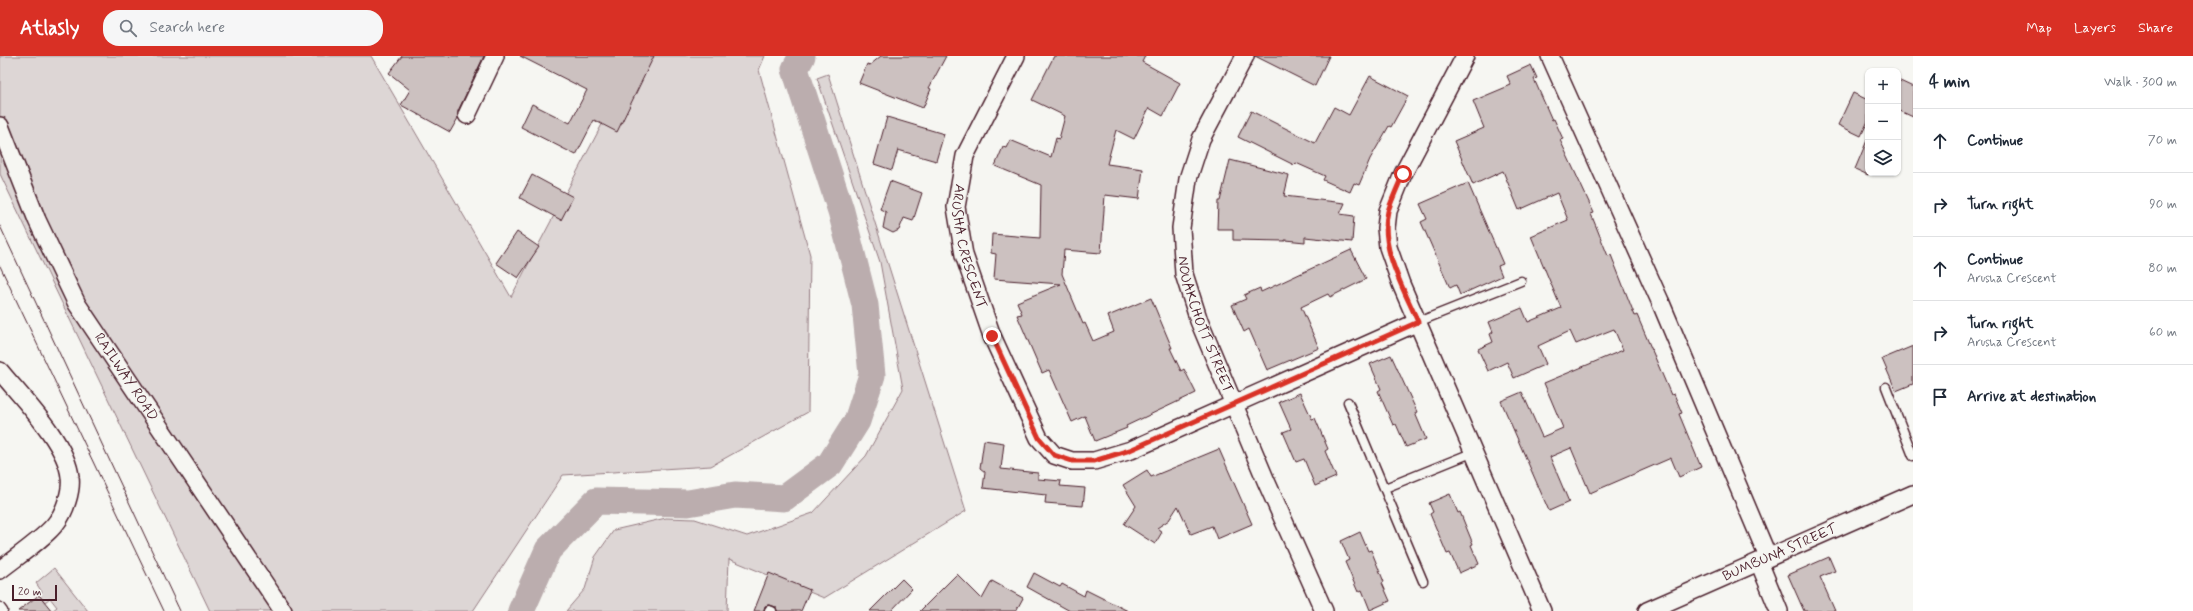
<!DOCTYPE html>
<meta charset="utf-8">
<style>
:root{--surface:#fff;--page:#f6f6f7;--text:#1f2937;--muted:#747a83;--line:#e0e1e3;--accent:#d93025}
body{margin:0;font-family:Mynerve,sans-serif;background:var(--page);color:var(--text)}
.controls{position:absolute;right:12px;top:12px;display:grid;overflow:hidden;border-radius:8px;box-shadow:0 1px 3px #0004}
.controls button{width:36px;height:36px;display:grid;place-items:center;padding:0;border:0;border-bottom:1px solid var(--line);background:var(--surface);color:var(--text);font:20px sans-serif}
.scale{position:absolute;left:12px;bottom:10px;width:45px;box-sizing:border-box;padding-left:4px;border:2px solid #4a1f2b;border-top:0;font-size:11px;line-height:14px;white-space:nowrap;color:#4a1f2b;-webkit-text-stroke:3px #f6f6f2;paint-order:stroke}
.stop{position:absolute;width:12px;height:12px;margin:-9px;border:3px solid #d93025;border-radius:50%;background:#fff}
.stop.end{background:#d93025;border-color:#fff;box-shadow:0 1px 4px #0008}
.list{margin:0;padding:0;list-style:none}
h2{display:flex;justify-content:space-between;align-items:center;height:52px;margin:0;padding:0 16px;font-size:17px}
h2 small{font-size:13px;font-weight:400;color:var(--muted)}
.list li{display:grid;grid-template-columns:26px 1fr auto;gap:12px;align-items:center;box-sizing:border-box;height:64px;padding:0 16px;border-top:1px solid var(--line)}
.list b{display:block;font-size:15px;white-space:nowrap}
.list p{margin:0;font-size:13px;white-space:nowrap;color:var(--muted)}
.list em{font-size:13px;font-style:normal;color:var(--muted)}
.icon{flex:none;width:22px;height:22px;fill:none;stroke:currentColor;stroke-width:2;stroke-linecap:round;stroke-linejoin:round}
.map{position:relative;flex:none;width:1913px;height:555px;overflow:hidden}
header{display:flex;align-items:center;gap:24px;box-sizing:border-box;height:56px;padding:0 20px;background:var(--accent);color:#fff}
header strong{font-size:19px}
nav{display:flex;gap:22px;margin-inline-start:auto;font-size:14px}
.search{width:280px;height:36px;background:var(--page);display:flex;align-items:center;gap:10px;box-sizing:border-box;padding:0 14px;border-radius:16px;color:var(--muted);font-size:15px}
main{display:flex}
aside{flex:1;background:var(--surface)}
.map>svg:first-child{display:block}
</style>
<header>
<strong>Atlasly</strong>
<div class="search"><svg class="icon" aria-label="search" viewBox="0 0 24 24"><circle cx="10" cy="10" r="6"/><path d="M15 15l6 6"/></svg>Search here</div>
<nav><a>Map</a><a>Layers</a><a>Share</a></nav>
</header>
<main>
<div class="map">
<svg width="1913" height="555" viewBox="0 0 1913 555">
<rect width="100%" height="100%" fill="#f6f6f2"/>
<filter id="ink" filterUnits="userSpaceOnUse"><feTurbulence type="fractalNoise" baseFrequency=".025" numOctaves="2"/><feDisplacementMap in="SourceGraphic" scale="8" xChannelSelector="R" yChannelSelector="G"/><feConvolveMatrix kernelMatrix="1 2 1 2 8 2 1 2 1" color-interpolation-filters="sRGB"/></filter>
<g filter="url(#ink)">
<path fill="#ddd6d5" stroke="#947a80" d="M 0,0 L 371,0 L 511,241 L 638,0 L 765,0 L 759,14 L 810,199 L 808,356 L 711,410 L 563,419 L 473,555 L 210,555 L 0,118 Z
M 828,18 L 966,455 L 824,542 L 729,503 L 727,555 L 566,555 L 585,533 L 595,501 L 614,474 L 666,462 L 695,463 L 747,480 L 813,457 L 866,400 L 903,333 L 880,206 L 817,22 Z
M 54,512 L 88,555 L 52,555 L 57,551 L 50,542 L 45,546 L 39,539 L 42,536 L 36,527 Z"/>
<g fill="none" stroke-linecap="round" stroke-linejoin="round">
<path stroke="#bbadae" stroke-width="27" d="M 521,555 L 548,494 L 596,445 L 688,447 L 735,439 L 784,442 L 830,408 L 857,365 L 872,319 L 865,249 L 841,155 L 795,13 L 802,0"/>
</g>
<path fill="#ccc1c0" stroke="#4a1f2b" d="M 402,0 L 484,0 L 458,55 L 458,62 L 450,76 L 401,49 L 410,34 L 389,17 Z
M 520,0 L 654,0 L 617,76 L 594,64 L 576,99 L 521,71 L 532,48 L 570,67 L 587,34 Z
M 881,0 L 946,0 L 929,32 L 931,33 L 923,52 L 859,27 L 867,8 L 870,9 Z
M 1054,0 L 1145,0 L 1142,6 L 1180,27 L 1163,60 L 1149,52 L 1134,83 L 1116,74 L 1107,108 L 1143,113 L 1139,143 L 1105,139 L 1101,197 L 1064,194 L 1062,218 L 1083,268 L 1085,267 L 1093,285 L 1114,276 L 1108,260 L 1151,242 L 1172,292 L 1170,292 L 1181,315 L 1184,313 L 1196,337 L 1126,370 L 1127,372 L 1095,385 L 1085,360 L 1072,366 L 1049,314 L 1042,317 L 1017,259 L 1022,258 L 1017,246 L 1061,228 L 994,223 L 996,198 L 991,197 L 992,178 L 1040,182 L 1041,129 L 995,110 L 1003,91 L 1006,92 L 1010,84 L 1051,101 L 1056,82 L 1059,83 L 1065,60 L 1032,44 Z
M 1255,0 L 1329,0 L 1315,30 Z
M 1531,9 L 1537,22 L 1534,23 L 1552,64 L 1554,63 L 1563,83 L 1560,84 L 1594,157 L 1591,158 L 1608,200 L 1611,199 L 1635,260 L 1637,259 L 1671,339 L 1674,338 L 1682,357 L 1679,358 L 1701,411 L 1679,421 L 1671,402 L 1590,437 L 1571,392 L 1550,401 L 1569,446 L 1549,455 L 1501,345 L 1522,336 L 1542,381 L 1563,372 L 1544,327 L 1623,294 L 1614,273 L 1576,288 L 1570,275 L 1538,290 L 1546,308 L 1514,322 L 1507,306 L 1488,315 L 1478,293 L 1493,286 L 1490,278 L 1493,276 L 1489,266 L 1522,252 L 1528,266 L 1561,252 L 1531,180 L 1568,164 L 1557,137 L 1519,154 L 1503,115 L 1473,129 L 1454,85 L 1484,72 L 1473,45 L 1511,29 L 1507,20 Z
M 1370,20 L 1408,40 L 1391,71 L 1389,70 L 1370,103 L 1359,129 L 1354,127 L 1350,136 L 1323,124 L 1325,120 L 1296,107 L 1294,109 L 1238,81 L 1251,55 L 1315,87 L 1334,51 L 1349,59 Z
M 1898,24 L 1913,31 L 1913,61 L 1898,54 Z
M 1853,37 L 1868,44 L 1868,65 L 1861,80 L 1838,69 Z
M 887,61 L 944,78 L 936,105 L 898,94 L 892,114 L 874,108 Z
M 1868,82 L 1868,119 L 1855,113 Z
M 1230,104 L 1289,119 L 1284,140 L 1345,147 L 1340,158 L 1354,160 L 1352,186 L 1305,181 L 1305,186 L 1285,184 L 1285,185 L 1233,184 L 1233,173 L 1217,173 L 1218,145 L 1220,145 Z
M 532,119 L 573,141 L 561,164 L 520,142 Z
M 890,125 L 922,137 L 913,165 L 904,162 L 899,174 L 893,177 L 883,172 L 886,156 L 880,153 Z
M 1468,127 L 1503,208 L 1498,210 L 1502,220 L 1460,239 L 1456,229 L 1450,232 L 1421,166 L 1427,163 L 1420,148 Z
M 517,176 L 539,191 L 518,222 L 496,207 Z
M 1351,194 L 1366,223 L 1330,241 L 1328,238 L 1301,251 L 1319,292 L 1267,314 L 1249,273 L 1244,276 L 1232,249 L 1246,243 L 1244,239 L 1260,232 L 1261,236 Z
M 1913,290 L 1913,328 L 1896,335 L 1882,303 Z
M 1391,299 L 1417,356 L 1415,357 L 1426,383 L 1406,391 L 1396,368 L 1393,369 L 1378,335 L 1381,333 L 1370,308 Z
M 1300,337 L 1312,363 L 1315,362 L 1328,393 L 1325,395 L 1336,421 L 1315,430 L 1304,403 L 1296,406 L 1283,376 L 1291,373 L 1279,346 Z
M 984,384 L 1004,387 L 1001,413 L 1038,417 L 1038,423 L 1061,425 L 1060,430 L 1085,432 L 1083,450 L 1045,447 L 1046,439 L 983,432 L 985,416 L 980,412 Z
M 1219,393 L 1252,468 L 1217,483 L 1212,470 L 1191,478 L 1178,450 L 1169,464 L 1157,472 L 1162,476 L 1155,488 L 1124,468 L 1136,450 L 1123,429 L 1147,414 L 1151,421 Z
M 1450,438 L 1458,457 L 1460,456 L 1473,488 L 1471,489 L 1479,508 L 1459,517 L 1450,497 L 1447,498 L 1430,458 L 1433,456 L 1429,447 Z
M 1360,476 L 1368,495 L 1371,494 L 1384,526 L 1382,527 L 1390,545 L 1370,554 L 1362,534 L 1358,536 L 1345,506 L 1349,504 L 1341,485 Z
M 1829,501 L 1835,515 L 1820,521 L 1835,555 L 1804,555 L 1788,519 Z
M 769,517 L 810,534 L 801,555 L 777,555 L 776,551 L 768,549 L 765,550 L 764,555 L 754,555 Z
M 1034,517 L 1060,531 L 1062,528 L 1084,540 L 1086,534 L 1128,555 L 1070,555 L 1027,531 Z
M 957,518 L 982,543 L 992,525 L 1023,542 L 1016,555 L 920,555 Z
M 902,523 L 912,533 L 891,555 L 870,555 Z
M 39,539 L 52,555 L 18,555 Z"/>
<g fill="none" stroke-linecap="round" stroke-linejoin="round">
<g stroke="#4a1f2b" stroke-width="11">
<path id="lane" d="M 1418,266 L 1521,225
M 1886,331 L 1913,400
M 1348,346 L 1423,525
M 1385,432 L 1474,396
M 0,551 L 3,555
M 769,554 L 772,555"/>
</g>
<g stroke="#4a1f2b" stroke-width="20">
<g id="street">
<path id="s1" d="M 1016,0 L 965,100 L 956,151 L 964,199 L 992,280 L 1039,382 L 1054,399 L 1072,405 L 1094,405 L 1131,394 L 1418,266"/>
<path id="s2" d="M 1245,0 L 1201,83 L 1188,123 L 1181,172 L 1184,218 L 1199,265 L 1266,425 L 1324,555"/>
<path d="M 1465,0 L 1403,118 L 1388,155 L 1386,172 L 1388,191 L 1401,228 L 1542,555"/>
<path d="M 1550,0 L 1660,245 L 1768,501"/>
<path d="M 467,59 L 495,0"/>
<path id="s3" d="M 0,70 L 37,164 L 77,248 L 283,555"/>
<path d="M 0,315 C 21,341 67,387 70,421 C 72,434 65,456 56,467 C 46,481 15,502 0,514"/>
<path d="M 1759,506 L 1779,555"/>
<path id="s4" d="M 1647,555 L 1913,438"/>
</g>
</g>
<use href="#lane" stroke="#f6f6f2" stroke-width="8"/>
<use href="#street" stroke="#f6f6f2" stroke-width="17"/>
<path stroke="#4a1f2b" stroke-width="1" d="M 0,170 L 180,555
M 0,210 L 164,555"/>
</g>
</g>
<g fill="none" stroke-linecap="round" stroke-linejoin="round" filter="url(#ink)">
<path stroke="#d93025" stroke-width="5" d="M 992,280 L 1039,382 L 1054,399 L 1072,405 L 1094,405 L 1130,394 L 1418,266 C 1404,233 1379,192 1388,155 C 1392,143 1398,130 1403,118"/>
</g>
<g text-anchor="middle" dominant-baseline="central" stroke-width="3" stroke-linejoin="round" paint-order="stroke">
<g font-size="14" fill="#4a1f2b" stroke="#f6f6f2">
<text stroke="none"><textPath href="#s1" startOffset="205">ARUSHA CRESCENT</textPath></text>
<text stroke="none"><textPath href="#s2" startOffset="286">NOUAKCHOTT STREET</textPath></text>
<text stroke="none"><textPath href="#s3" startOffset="282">RAILWAY ROAD</textPath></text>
<text stroke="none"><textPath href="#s4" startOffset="145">BUMBUNA STREET</textPath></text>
</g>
</g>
</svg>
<div class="controls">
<button>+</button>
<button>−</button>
<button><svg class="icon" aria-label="layers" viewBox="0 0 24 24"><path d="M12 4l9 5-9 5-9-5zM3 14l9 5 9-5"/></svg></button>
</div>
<div class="scale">20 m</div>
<div class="stop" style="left:1403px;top:118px"></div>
<div class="stop end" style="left:992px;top:280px"></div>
</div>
<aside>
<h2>4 min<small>Walk · 300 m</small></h2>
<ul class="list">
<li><svg class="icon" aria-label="ahead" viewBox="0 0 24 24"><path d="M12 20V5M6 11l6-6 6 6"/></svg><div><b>Continue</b></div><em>70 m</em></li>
<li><svg class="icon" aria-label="right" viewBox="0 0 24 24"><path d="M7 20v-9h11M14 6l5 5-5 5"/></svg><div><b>Turn right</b></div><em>90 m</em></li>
<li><svg class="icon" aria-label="ahead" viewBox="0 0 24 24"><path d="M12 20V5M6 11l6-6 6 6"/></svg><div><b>Continue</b><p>Arusha Crescent</p></div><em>80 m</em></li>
<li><svg class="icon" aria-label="right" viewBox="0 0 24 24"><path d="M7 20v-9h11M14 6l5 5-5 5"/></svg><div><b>Turn right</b><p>Arusha Crescent</p></div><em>60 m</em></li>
<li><svg class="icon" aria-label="arrive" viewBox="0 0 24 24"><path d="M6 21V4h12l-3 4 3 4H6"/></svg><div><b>Arrive at destination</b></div></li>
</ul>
</aside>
</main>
